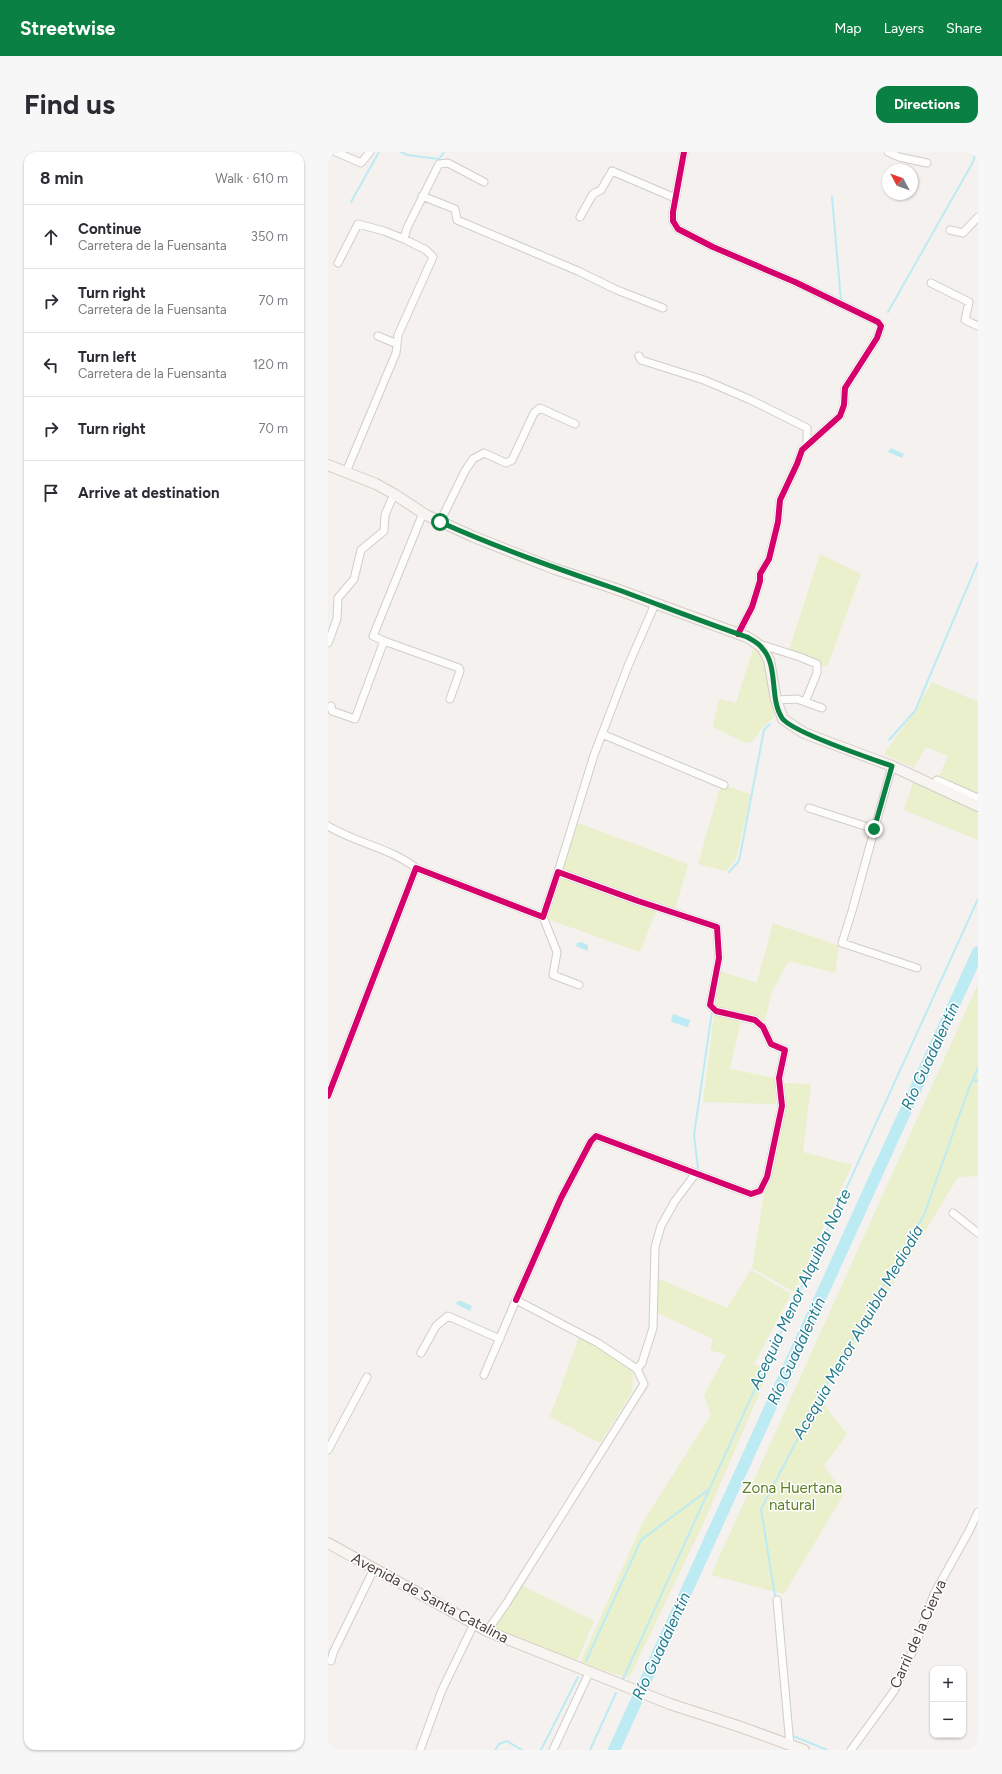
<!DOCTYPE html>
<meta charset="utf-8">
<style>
:root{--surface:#fff;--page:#f7f7f7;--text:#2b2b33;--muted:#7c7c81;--line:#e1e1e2;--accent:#0b8043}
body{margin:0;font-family:Figtree,sans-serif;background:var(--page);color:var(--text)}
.controls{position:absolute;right:12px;bottom:12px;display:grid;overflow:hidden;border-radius:8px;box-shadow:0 1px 3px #0004}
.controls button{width:36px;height:36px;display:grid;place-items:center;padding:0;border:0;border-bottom:1px solid var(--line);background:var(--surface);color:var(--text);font:20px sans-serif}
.compass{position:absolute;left:554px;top:12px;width:36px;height:36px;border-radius:50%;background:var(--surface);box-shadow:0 1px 3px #0004;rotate:311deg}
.stop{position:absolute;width:12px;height:12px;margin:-9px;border:3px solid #0b8043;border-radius:50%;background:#fff}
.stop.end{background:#0b8043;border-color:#fff;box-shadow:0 1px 4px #0008}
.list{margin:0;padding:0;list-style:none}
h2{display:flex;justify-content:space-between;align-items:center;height:52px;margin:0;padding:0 16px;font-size:17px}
h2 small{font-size:13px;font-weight:400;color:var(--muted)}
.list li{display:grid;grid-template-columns:26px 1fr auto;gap:12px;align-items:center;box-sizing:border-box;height:64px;padding:0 16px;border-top:1px solid var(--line)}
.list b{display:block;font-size:15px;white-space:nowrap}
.list p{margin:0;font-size:13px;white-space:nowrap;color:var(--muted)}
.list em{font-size:13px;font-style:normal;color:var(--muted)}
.icon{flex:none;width:22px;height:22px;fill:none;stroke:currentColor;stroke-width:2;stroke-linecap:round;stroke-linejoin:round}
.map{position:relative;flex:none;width:650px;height:1598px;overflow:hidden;border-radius:12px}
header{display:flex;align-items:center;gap:24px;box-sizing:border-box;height:56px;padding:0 20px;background:var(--accent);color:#fff}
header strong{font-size:19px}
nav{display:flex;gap:22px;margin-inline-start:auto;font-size:14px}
.intro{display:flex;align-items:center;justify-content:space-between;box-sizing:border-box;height:96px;padding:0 24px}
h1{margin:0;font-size:28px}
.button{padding:10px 18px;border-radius:12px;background:var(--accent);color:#fff;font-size:14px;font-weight:700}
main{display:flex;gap:24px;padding:0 24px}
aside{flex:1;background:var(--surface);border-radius:12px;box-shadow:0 1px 3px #0004}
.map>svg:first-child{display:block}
</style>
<header>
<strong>Streetwise</strong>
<nav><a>Map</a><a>Layers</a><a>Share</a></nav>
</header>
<div class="intro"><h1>Find us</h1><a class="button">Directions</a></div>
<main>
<aside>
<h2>8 min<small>Walk · 610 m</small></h2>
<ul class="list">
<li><svg class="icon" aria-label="ahead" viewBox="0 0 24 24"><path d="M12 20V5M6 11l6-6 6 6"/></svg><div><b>Continue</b><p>Carretera de la Fuensanta</p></div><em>350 m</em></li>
<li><svg class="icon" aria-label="right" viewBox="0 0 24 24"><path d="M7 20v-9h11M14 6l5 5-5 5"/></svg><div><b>Turn right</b><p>Carretera de la Fuensanta</p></div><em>70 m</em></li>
<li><svg class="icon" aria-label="left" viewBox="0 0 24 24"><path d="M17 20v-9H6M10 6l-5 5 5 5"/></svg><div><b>Turn left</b><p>Carretera de la Fuensanta</p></div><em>120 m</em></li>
<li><svg class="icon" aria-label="right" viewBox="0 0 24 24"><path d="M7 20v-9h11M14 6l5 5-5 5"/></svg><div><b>Turn right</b></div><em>70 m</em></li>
<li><svg class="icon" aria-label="arrive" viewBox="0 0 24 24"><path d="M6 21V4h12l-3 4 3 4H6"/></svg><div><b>Arrive at destination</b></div></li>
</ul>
</aside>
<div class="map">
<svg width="650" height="1598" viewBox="0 0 650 1598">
<rect width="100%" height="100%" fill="#f4f1ee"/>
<path fill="#eaefcc" d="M 492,402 L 533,422 L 499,515 L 460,501 Z
M 426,494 L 435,505 L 440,520 L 446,565 L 434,576 L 425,589 L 418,591 L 385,575 L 391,547 L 408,551 Z
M 604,530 L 650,550 L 650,644 L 610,626 L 620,604 L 598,595 L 586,616 L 556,602 L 587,559 Z
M 585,630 L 650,658 L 650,688 L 576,658 Z
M 396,633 L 423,643 L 408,707 L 398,719 L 370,712 L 391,639 Z
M 250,671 L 360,712 L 347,758 L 235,718 Z
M 233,726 L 328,759 L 312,800 L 219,767 Z
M 445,771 L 511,794 L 507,821 L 461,809 L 444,839 L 437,869 L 427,868 L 388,859 L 382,853 L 388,818 L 429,831 Z
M 650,832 L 650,1024 L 630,1025 L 546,1163 L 491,1246 L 519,1282 L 496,1314 L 516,1342 L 456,1442 L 383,1423 Z
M 386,863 L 413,868 L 402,917 L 447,926 L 448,952 L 375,950 Z
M 454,931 L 483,932 L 475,1000 L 524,1013 L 466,1140 L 424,1116 Z
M 423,1118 L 463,1142 L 426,1212 L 441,1219 L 375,1372 L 301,1526 L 252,1511 L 315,1370 L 383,1263 L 376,1243 L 398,1203 L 382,1198 L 385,1187 L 330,1161 L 329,1126 L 399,1156 Z
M 251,1185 L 305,1217 L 304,1240 L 272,1291 L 222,1265 Z
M 193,1433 L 266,1469 L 249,1510 L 165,1476 Z"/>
<path fill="#bcebf4" d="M 563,296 L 576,302 L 574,306 L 560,300 Z
M 253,790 L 260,793 L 260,799 L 248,794 L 249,791 Z
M 345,862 L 362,868 L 360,875 L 343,870 Z
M 130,1149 L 133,1149 L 144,1154 L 142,1159 L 128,1152 Z"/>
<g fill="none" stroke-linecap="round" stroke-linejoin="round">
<path stroke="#bcebf4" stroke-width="2" d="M 73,0 L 79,3 L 111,7 L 116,0
M 504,45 L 513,149
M 23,50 L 51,0
M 560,160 L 645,10 L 648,0
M 561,588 L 587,559 L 650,410
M 401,720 L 411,709 L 436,578 L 442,572
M 645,928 L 650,929
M 370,1016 L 366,983 L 384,860
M 447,1444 L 433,1357 L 491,1246 L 596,1063 L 641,936 L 650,916
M 258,1509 L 313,1388 L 380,1338
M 295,1527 L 650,747
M 463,1583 L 499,1598
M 167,1598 L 171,1592 L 179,1589 L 194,1598
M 213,1598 L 250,1525
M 262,1598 L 288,1541"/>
<path stroke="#bcebf4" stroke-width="12" d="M 286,1598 L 650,800"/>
<g stroke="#d1cdc9" stroke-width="9">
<path id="street" d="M 8,0 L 33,11 L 42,0
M 356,0 L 345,60 L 345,69 L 350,77 L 385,95 L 467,130 L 550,170 L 553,174 L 549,186 L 517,236 L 516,253 L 512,264 L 474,298 L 469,312 L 452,348 L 450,370 L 441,407 L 432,422 L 432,429 L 424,455 L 410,482
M 560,0 L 571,5 L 599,11
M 94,44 L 127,57 L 129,68 L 250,119 L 289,138 L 335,156
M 252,65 L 265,42 L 273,38 L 284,19 L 347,46
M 622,78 L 635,81 L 650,65
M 10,111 L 30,72 L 56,79 L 76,87
M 603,131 L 641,150 L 637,168 L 650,174
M 50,184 L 69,192
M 311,204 L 313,208 L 376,228 L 423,248 L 479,276 L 479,293
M 18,320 L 68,201 L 70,183 L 105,105 L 98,98 L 76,87 L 79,76 L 111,12 L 120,11 L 156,30
M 112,370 L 137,319 L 145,307 L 156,301 L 178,311 L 184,308 L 206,261 L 212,256 L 247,272
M 56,489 L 131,516 L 132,519 L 122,547
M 0,491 L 9,467 L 10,446 L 26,427 L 33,398 L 56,379 L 57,363 L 66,342
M 431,492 L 472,505 L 489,512 L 489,521 L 477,550
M 448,548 L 469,547 L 494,556
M 3,554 L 4,559 L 27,567 L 56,489 L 45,484 L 95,361
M 274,582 L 396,633
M 564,614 L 524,759 L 514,791 L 589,816
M 606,633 L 609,628 L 650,646
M 481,656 L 546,677
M 0,674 C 28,691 62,696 88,716
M 230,720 L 266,603 L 300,514 L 327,452
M 215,765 L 229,800 L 225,823 L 251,833
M 0,944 L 88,716 L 215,765 L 230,720 L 310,749 L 389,775 L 391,806 L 382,853 L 388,859 L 427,868 L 435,875 L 443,892 L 457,898 L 451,926 L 454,954 L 439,1025 L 432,1039 L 423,1042 L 268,984 L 263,989 L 233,1046 L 188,1148
M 625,1061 L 650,1081
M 93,1201 L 108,1174 L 120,1164 L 172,1187
M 309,1217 L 314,1211 L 325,1176 L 327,1095 L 333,1074 L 347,1049 L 368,1021
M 156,1223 L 188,1148 L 270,1191 L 309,1217 L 316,1232 L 178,1452 L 159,1479
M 0,1298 L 39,1225
M 449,1448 L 462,1593
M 3,1509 L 5,1501 L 46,1417
M 92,1598 L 114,1538 L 146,1472
M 225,1598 L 261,1521
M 523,1598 L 566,1539 L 587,1494 L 606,1442 L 640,1381 L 650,1360"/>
</g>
<g stroke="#d5cdc6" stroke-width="12">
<path id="secondary" d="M 0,313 L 48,332 L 66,342 L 98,363 L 146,385 L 227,417 L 288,437 L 419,485 L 434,495 L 441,508 L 448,548 L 455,567 L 476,581 L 564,614 L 650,654
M 0,1391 L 159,1479 L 342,1552 L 410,1574 L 476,1598"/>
</g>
<use href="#street" stroke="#fdfdfc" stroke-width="7"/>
<use href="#secondary" stroke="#f7f4f1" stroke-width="10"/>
<g stroke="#fff" stroke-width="8">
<path id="cycleway" d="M 356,0 L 345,60 L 345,69 L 350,77 L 385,95 L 467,130 L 550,170 L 553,174 L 549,186 L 517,236 L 516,253 L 512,264 L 474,298 L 469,312 L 452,348 L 450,370 L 441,407 L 432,422 L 432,429 L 424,455 L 410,482
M 0,944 L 88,716 L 215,765 L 230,720 L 310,749 L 389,775 L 391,806 L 382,853 L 388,859 L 427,868 L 435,875 L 443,892 L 457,898 L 451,926 L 454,954 L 439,1025 L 432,1039 L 423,1042 L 268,984 L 263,989 L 233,1046 L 188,1148"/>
</g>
<use href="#cycleway" stroke="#d6006c" stroke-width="6"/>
</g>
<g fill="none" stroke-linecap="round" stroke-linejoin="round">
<path stroke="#0b8043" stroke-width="5" d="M 112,370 C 170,396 228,416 288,437 C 332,453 375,470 419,485 C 424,488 431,491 434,496 C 451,514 441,546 454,566 C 463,580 544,607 564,614 L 546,677"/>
</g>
<g text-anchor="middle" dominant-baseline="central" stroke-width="3" stroke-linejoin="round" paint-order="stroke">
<g font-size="15" fill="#5d7e24" stroke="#fff">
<text x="464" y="1336">Zona Huertana<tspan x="464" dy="17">natural</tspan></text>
</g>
<g font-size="15" fill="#4c3f38" stroke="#fff">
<text transform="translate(102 1446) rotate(28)">Avenida de Santa Catalina</text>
<text transform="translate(590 1482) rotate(-66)">Carril de la Cierva</text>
</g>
<g font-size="16" font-style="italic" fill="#207a8d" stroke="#fff">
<text transform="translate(602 904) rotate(-65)">Río Guadalentín</text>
<text transform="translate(472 1137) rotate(-65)">Acequia Menor Alquibla Norte</text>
<text transform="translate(530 1180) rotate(-60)">Acequia Menor Alquibla Mediodía</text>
<text transform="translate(468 1199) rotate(-65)">Río Guadalentín</text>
<text transform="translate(333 1494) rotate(-65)">Río Guadalentín</text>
</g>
</g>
</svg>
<div class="controls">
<button>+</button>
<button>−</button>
</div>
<svg class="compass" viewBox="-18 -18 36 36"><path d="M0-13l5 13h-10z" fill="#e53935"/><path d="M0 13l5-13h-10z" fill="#7c7c81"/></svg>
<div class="stop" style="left:112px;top:370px"></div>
<div class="stop end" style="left:546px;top:677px"></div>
</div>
</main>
